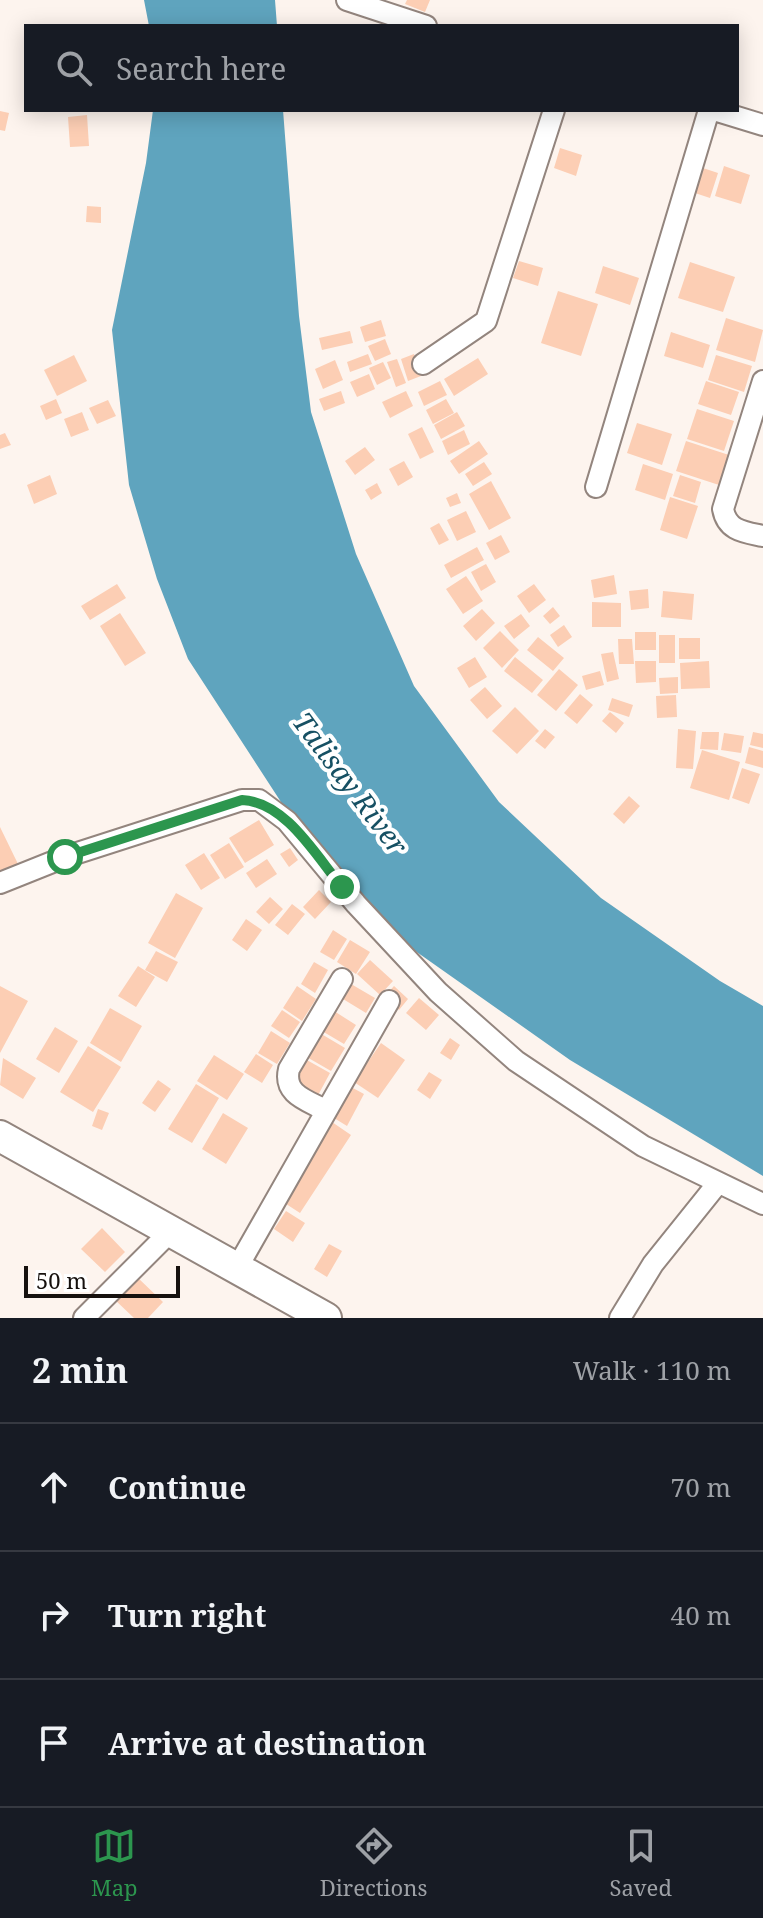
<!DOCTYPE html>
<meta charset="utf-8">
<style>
:root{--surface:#171b24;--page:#242831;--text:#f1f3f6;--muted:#9ea1a6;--line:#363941;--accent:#2c964e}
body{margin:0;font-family:"Noto Serif",serif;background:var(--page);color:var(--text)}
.scale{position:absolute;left:24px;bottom:20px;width:156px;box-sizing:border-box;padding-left:8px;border:4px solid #16110e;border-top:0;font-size:22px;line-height:28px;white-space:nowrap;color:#16110e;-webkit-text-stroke:6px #fff;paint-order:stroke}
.stop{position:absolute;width:24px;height:24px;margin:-18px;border:6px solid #2c964e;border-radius:50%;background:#fff}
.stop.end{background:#2c964e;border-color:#fff;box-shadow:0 2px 8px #0008}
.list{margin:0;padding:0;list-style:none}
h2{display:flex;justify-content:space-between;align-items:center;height:104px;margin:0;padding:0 32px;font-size:34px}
h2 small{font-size:26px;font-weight:400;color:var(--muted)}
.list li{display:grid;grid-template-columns:52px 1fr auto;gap:24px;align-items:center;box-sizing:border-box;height:128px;padding:0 32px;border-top:2px solid var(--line)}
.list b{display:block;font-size:30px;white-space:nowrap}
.list em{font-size:26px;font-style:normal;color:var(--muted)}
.icon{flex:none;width:44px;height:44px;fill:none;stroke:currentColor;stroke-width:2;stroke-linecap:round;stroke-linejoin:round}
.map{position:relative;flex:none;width:763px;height:1318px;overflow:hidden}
.search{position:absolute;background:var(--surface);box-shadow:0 4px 20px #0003;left:24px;right:24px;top:24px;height:88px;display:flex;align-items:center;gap:20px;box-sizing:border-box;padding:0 28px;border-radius:0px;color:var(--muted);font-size:30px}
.sheet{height:488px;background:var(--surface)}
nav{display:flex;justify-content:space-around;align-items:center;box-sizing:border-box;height:112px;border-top:2px solid var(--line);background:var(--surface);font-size:22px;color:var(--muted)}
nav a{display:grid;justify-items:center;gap:4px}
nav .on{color:var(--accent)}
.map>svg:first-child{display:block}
</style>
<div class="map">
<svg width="763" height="1318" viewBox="0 0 763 1318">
<rect width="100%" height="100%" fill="#fdf4ee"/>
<path fill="#5fa4be" d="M 144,0 L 275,0 L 277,26 L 149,26 Z
M 153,110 L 283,110 L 299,316 L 311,412 L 356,554 L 414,686 L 499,802 L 601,898 L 720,981 L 763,1006 L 763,1176 L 570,1060 L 394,936 L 294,822 L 188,659 L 157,579 L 129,485 L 112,330 L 146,163 Z"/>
<path fill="#fcceb4" d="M 407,0 L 430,0 L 425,12 L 405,4 Z
M 0,111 L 9,113 L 5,131 L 0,130 Z
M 87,115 L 89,146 L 70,147 L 68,117 Z
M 560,148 L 582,155 L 576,176 L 554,168 Z
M 724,166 L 750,175 L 741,204 L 715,196 Z
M 700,167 L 718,173 L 710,198 L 692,192 Z
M 87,206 L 101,207 L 101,223 L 86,222 Z
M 519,261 L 543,268 L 538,286 L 513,278 Z
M 690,262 L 735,277 L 723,312 L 678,298 Z
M 603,266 L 639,278 L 630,305 L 595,293 Z
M 558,291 L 598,304 L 581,356 L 541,343 Z
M 726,318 L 763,330 L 755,362 L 716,350 Z
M 381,320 L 386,336 L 365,342 L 360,327 Z
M 350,331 L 353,343 L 322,350 L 319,338 Z
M 671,332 L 710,345 L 703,368 L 664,356 Z
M 385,339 L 391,354 L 375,361 L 368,346 Z
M 368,354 L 372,364 L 350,372 L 347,362 Z
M 414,354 L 421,376 L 408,381 L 401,359 Z
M 74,355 L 87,381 L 57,396 L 44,370 Z
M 716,355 L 752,366 L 744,392 L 708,380 Z
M 478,358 L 488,374 L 454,396 L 444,379 Z
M 397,359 L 406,383 L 396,387 L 387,362 Z
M 335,360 L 343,380 L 323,389 L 315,369 Z
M 383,362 L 391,378 L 377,385 L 369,368 Z
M 369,374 L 375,389 L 357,397 L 350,382 Z
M 440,381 L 447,395 L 424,406 L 418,392 Z
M 706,381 L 739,392 L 731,415 L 698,404 Z
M 341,391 L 345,403 L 324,411 L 319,399 Z
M 406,391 L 413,406 L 390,418 L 382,402 Z
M 56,399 L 62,413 L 46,420 L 40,406 Z
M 446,399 L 454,413 L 433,424 L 426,410 Z
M 108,400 L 116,416 L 97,424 L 89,408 Z
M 697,409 L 734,421 L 724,451 L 687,439 Z
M 82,412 L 89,430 L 71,437 L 64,419 Z
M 457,412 L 465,426 L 441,439 L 434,425 Z
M 637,423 L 672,434 L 662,465 L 627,453 Z
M 422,427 L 434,452 L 420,459 L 408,434 Z
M 464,430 L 470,444 L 448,455 L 442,441 Z
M 5,433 L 11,445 L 0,449 L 0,435 Z
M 479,441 L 488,454 L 459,474 L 450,461 Z
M 686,441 L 729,455 L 719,485 L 676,471 Z
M 365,447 L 375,460 L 355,475 L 345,461 Z
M 404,461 L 413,477 L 398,486 L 389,469 Z
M 484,462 L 492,474 L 473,486 L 465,474 Z
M 643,464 L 673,474 L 665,500 L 635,490 Z
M 50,475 L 57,494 L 34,504 L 27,485 Z
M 680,475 L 701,482 L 695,503 L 673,496 Z
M 491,481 L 511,518 L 489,530 L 469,494 Z
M 377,483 L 382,493 L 371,500 L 365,490 Z
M 457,493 L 461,503 L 450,507 L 446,498 Z
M 670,497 L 698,506 L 687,539 L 660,530 Z
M 466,511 L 476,532 L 457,541 L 447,520 Z
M 439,523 L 449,540 L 439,545 L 430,528 Z
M 501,535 L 510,552 L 495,560 L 486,543 Z
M 477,547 L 484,560 L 451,578 L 444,565 Z
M 486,564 L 496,582 L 481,591 L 471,572 Z
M 614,575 L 617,594 L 594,598 L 591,580 Z
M 466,576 L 483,601 L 463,614 L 446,589 Z
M 117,584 L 126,598 L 90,620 L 81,606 Z
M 534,584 L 546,600 L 529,613 L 517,596 Z
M 648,589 L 649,608 L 631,610 L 629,591 Z
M 663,591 L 694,594 L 692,620 L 661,617 Z
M 592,602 L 621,603 L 621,627 L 592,627 Z
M 553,607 L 560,616 L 550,624 L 543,616 Z
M 482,609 L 495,623 L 476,641 L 463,626 Z
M 120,613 L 146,653 L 125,666 L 100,626 Z
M 521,614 L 530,626 L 514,639 L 504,626 Z
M 564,625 L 572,637 L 558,647 L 550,635 Z
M 500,631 L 519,650 L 502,668 L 483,648 Z
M 635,632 L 656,632 L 656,650 L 635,650 Z
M 659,635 L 675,635 L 675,663 L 659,663 Z
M 538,637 L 564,658 L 553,671 L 527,650 Z
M 679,638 L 700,638 L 700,659 L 679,659 Z
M 618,639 L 632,639 L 634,664 L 619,664 Z
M 613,652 L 619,679 L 607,682 L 601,654 Z
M 475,657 L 487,677 L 469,688 L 457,668 Z
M 515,657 L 543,680 L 532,693 L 504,671 Z
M 635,661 L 656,661 L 656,682 L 636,683 Z
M 709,661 L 710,688 L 681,689 L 680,663 Z
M 559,669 L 578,685 L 556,711 L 537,695 Z
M 600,671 L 604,685 L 586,690 L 582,676 Z
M 678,677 L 678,693 L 660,694 L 659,678 Z
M 485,687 L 502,706 L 487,719 L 470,700 Z
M 580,694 L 593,705 L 577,724 L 564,713 Z
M 676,695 L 677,717 L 657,718 L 656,696 Z
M 612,698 L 633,705 L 629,717 L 608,710 Z
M 515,707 L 539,731 L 517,754 L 492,731 Z
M 610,712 L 624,723 L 616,733 L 602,721 Z
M 545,729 L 555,737 L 545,749 L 535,741 Z
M 678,729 L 696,731 L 693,769 L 676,768 Z
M 702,732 L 719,732 L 718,750 L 700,749 Z
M 753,732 L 763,734 L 763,748 L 750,745 Z
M 724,733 L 744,736 L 741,753 L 721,750 Z
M 749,747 L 763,751 L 763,768 L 745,763 Z
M 702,750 L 740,762 L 729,800 L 690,788 Z
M 742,768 L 760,774 L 749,804 L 732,798 Z
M 629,796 L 640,806 L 624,824 L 613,814 Z
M 259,820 L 274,845 L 245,863 L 229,838 Z
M 0,827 L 18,864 L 0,873 Z
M 229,843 L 244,867 L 225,879 L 210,855 Z
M 290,848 L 298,860 L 289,867 L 280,854 Z
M 204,853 L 220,878 L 201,890 L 185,865 Z
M 267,859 L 277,874 L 256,888 L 246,873 Z
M 319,890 L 331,902 L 315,919 L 303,907 Z
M 176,893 L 203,908 L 175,958 L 148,943 Z
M 270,897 L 283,909 L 269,924 L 256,912 Z
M 292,904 L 305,914 L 288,935 L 275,925 Z
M 246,919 L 262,930 L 247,951 L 232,940 Z
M 333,930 L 347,939 L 334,960 L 320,952 Z
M 350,940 L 370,952 L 356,974 L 337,962 Z
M 156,951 L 178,962 L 167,982 L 145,970 Z
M 370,960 L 393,981 L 380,995 L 357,974 Z
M 314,962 L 328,970 L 315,993 L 301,984 Z
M 138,966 L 155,977 L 136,1007 L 118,996 Z
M 351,984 L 375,998 L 366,1013 L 343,999 Z
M 0,986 L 28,1001 L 0,1053 Z
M 297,986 L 316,999 L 302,1021 L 283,1008 Z
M 394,986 L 408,999 L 399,1010 L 385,996 Z
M 419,998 L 439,1015 L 426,1030 L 406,1013 Z
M 110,1008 L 142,1026 L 121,1062 L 90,1043 Z
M 282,1010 L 300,1022 L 289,1038 L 271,1026 Z
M 334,1011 L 356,1025 L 344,1044 L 322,1031 Z
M 55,1027 L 78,1041 L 59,1073 L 36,1059 Z
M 271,1031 L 290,1043 L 277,1064 L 258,1053 Z
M 318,1032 L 345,1048 L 331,1071 L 305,1056 Z
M 450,1038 L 460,1045 L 451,1060 L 440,1053 Z
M 381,1043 L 405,1060 L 378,1098 L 354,1082 Z
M 88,1046 L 121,1067 L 93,1112 L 60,1092 Z
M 256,1054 L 273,1065 L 262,1083 L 244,1072 Z
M 214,1055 L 244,1074 L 227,1100 L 197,1081 Z
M 3,1058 L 36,1078 L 23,1099 L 0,1085 Z
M 305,1059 L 330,1073 L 316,1099 L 291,1084 Z
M 429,1072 L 442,1080 L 430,1099 L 417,1090 Z
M 158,1080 L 171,1089 L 155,1112 L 142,1103 Z
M 196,1084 L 219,1098 L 192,1143 L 168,1129 Z
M 351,1087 L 364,1094 L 347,1126 L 334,1118 Z
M 98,1109 L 109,1113 L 102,1130 L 92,1126 Z
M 223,1113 L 248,1128 L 226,1164 L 202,1149 Z
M 332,1122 L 351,1135 L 300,1213 L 280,1200 Z
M 286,1211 L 305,1223 L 293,1242 L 274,1229 Z
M 102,1228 L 125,1252 L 105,1272 L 81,1249 Z
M 329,1244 L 342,1251 L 327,1277 L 314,1269 Z
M 136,1276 L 163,1302 L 148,1318 L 134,1318 L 114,1299 Z"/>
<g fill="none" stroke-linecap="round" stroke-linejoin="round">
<g stroke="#93857e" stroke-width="24">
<path id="minor" d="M 347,0 L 426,26
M 714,110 L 763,125
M 423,364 L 486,321 L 554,110
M 763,381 L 723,509 C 727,531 744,532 763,536
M 596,487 L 709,110
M 0,883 L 65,857 L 242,800 L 259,800 L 287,821 L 356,904 L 438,992 L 516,1061 L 643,1146 L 763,1204
M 325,1110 C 306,1100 283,1094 289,1069 L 342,979
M 237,1268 L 389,1001
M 84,1318 L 169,1233
M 620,1318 L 653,1264 L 718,1183"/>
</g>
<g stroke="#93857e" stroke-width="34">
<path id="secondary" d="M 0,1136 L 326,1318"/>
</g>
<use href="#minor" stroke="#fff" stroke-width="20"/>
<use href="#secondary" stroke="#fff" stroke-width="30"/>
</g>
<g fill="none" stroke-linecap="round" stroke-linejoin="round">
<path stroke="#2c964e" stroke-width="10" d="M 65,857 L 242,800 C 286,802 316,856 342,887"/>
</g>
<g text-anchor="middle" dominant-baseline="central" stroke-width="8" stroke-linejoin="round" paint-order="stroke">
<g font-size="28" font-style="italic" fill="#165063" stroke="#fff">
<text transform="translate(351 783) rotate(53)">Talisay River</text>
</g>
</g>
</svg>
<div class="scale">50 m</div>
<div class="stop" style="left:65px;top:857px"></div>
<div class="stop end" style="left:342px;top:887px"></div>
<div class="search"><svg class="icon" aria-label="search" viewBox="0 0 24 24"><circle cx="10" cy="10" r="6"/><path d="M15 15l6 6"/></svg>Search here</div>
</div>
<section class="sheet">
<h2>2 min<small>Walk · 110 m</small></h2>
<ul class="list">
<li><svg class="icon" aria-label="ahead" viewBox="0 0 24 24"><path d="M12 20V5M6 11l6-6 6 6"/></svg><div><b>Continue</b></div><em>70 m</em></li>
<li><svg class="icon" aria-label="right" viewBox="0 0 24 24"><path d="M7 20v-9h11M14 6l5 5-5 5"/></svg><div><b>Turn right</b></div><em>40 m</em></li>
<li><svg class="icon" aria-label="arrive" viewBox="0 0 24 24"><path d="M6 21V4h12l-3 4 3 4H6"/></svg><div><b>Arrive at destination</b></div></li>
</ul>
</section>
<nav>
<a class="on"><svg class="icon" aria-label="map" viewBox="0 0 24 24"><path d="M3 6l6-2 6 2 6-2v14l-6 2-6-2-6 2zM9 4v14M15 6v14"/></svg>Map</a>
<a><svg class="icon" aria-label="directions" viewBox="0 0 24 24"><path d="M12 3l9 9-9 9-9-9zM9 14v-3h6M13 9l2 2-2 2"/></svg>Directions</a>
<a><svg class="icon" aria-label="saved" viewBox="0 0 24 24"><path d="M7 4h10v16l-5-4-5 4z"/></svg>Saved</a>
</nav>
